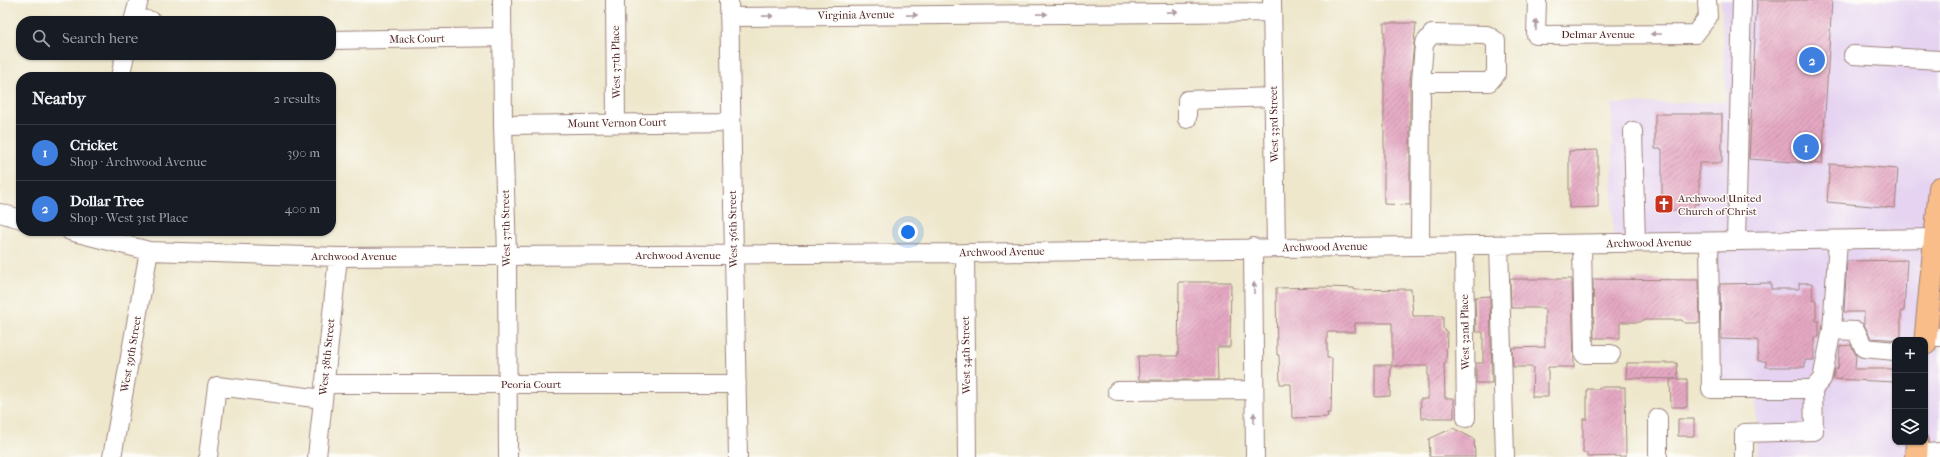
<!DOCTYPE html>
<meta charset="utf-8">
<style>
:root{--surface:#171b24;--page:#242831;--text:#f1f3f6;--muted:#9ea1a6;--line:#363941;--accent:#0b8043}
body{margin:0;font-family:"IM FELL French Canon",serif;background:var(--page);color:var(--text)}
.controls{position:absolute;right:12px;bottom:12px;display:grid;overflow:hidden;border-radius:8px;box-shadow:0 1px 3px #0004}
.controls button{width:36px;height:36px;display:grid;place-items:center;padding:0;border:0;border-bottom:1px solid var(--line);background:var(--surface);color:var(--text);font:20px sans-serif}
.you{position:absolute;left:908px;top:232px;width:14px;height:14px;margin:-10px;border:3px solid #fff;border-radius:50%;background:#1a73e8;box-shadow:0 0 0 6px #1a73e833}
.badge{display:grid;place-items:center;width:26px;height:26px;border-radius:50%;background:var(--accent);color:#fff;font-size:13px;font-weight:700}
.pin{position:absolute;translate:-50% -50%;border:2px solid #fff;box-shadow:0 1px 4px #0006}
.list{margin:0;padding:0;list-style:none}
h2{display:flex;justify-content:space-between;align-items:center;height:52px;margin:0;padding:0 16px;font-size:17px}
h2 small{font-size:13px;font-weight:400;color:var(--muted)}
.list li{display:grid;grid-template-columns:26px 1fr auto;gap:12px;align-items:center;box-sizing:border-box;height:56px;padding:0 16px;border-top:1px solid var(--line)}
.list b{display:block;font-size:15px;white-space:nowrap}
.list p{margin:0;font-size:13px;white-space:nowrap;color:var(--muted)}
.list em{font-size:13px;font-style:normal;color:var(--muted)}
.icon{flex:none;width:22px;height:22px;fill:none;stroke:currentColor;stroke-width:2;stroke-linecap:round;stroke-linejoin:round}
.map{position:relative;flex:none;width:1940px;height:457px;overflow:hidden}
.search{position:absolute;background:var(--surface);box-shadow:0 1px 3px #0004;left:16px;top:16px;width:320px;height:44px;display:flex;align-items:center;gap:10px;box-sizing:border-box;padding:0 14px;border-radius:16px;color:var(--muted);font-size:15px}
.panel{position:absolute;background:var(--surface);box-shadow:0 1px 3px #0004;left:16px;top:72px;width:320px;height:164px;border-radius:16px}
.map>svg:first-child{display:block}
</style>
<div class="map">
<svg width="1940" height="457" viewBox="0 0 1940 457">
<defs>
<pattern id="building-hatch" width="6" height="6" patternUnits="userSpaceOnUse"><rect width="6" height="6" fill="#e5a8c3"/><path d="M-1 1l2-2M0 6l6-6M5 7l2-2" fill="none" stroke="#bc889f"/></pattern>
</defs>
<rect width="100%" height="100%" fill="#fdfcf7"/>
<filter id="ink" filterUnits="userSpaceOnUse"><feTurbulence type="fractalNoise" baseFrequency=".025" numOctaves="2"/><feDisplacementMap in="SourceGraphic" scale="8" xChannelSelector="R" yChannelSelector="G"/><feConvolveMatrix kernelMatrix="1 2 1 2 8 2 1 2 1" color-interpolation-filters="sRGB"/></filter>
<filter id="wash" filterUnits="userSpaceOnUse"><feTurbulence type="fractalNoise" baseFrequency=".012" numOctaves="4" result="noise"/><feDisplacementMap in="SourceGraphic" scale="16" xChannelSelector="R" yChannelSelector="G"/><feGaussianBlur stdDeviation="0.9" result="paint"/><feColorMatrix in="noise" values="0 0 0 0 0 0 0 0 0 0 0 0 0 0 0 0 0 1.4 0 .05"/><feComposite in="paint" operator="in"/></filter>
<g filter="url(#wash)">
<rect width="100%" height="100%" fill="#eee7cc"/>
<path fill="#e5d3f1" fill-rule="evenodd" d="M 1721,0 L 1940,0 L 1940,457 L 1758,457 L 1755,389 L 1711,389 L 1709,242 L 1613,243 L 1612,104 L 1726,102 ZM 1895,340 L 1925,340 L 1925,442 L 1895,442 Z"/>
<g id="blocks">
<path fill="url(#building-hatch)" d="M 1757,0 L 1832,0 L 1822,164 L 1749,159 Z
M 1384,23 L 1416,23 L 1410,82 L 1410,205 L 1384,204 Z
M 1655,114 L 1722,114 L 1722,163 L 1699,163 L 1699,204 L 1694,204 L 1694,210 L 1667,210 L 1667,204 L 1662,204 L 1662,149 L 1655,149 Z
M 1598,150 L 1598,207 L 1569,208 L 1569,151 Z
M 1830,164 L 1898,169 L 1895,208 L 1827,202 Z
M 1907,260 L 1904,311 L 1901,311 L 1901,340 L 1871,338 L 1864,324 L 1864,312 L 1844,312 L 1847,261 Z
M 1510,279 L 1572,279 L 1574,367 L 1548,367 L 1548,397 L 1532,397 L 1533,367 L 1513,367 L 1512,348 L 1545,347 L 1545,308 L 1511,308 Z
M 1593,279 L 1699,280 L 1700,323 L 1684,323 L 1682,320 L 1643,320 L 1640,322 L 1620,322 L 1620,338 L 1594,338 Z
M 1179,282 L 1231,282 L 1230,347 L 1217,347 L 1218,380 L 1139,380 L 1138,356 L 1178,356 Z
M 1771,283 L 1771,289 L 1799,289 L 1799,283 L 1812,283 L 1813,300 L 1816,300 L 1816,321 L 1819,321 L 1819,337 L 1814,337 L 1814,360 L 1805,360 L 1805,367 L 1766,367 L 1766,361 L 1758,361 L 1758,341 L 1756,340 L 1721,339 L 1720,284 Z
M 1328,287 L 1354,288 L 1354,290 L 1411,289 L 1413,316 L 1443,316 L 1443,328 L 1447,332 L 1446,363 L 1444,363 L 1445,398 L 1454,398 L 1454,418 L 1421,418 L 1420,399 L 1428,399 L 1428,366 L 1392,366 L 1392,323 L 1355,323 L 1355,332 L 1327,332 L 1327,358 L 1332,358 L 1331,413 L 1327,413 L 1328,417 L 1292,418 L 1291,384 L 1280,384 L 1279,355 L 1277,355 L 1276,288 Z
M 1490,296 L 1492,383 L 1476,383 L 1476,363 L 1483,363 L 1483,332 L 1476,332 L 1475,297 Z
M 1851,345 L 1856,355 L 1855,369 L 1895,369 L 1895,382 L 1833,379 L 1835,369 L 1838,369 L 1840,346 Z
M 1627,363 L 1677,363 L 1678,379 L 1626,378 Z
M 1375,365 L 1391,365 L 1390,396 L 1375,397 Z
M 1670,379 L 1687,379 L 1687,407 L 1671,407 Z
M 1599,387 L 1625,387 L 1626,456 L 1587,457 L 1587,453 L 1583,453 L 1583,419 L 1587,419 L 1587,389 L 1599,389 Z
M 1678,419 L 1694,419 L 1694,436 L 1678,436 Z
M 1453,428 L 1474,439 L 1475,457 L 1430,457 L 1429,439 Z"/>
</g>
</g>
<g filter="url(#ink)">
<use href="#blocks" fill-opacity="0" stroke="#9c837c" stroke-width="1"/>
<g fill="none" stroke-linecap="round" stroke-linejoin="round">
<g stroke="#9c837c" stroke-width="20">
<path id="minor" d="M 502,0 L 503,125 L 507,255 L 508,457
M 615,0 L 616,123
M 729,0 L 738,457
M 1537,0 L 1536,35 L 1695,34 L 1708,17 L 1707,0
M 1272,1 L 1276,247
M 729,17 L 1272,12
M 134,18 L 152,21
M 133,21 L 139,0
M 331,40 L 503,37
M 1853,55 L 1940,60
M 120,77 L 125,55
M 1187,119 L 1187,100 L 1273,97
M 503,125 L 731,122
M 1633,131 L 1636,243
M 0,213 L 21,219
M 70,231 L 149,251 L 338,257 L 965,253 L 1935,238
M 1736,241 L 1742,0
M 1709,242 L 1711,389 L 1813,389 L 1822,379 L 1832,330 L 1838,240
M 1582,244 L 1584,354 L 1611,354
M 1464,245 L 1466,418
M 1499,245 L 1505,457
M 1420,246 L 1421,82 L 1424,44 L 1432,34 L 1487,35 L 1496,41 L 1496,74 L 1489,82 L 1421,82
M 1253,247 L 1255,457
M 965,253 L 967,457
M 1832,330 L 1856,331 L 1864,348 L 1895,351
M 1926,336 L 1940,337
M 324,384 L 737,384
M 1117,391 L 1254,390
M 1916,454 L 1940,452
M 112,457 L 149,251
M 208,457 L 217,386 L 323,399
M 317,457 L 338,257
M 1658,457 L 1658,418
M 1744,457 L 1744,433 L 1814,431 L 1813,389"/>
</g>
<g stroke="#9c837c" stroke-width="24">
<path id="major" d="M 1925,344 L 1940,188
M 1916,457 L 1917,442"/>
</g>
<use href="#minor" stroke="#fff" stroke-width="18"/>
<use href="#major" stroke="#f8bd88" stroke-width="22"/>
</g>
<defs><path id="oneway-solid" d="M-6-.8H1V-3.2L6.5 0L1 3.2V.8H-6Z"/></defs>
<g fill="#ae9aa0">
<use href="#oneway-solid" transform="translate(1172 12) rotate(-1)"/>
<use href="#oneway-solid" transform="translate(1042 14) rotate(-1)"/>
<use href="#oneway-solid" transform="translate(912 15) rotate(-1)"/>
<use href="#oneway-solid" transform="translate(768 16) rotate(-1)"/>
<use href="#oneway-solid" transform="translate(1536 25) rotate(-89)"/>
<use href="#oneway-solid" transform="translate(1656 34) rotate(180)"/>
<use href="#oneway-solid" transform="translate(1254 288) rotate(-90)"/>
<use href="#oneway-solid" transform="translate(1254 418) rotate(-90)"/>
</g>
</g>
<defs>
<g id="church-square" transform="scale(1)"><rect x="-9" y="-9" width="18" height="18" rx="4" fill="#c8321e" stroke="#fdfcf7"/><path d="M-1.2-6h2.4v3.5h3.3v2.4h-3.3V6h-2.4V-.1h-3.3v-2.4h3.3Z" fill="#fff"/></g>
</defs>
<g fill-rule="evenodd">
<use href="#church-square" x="1664" y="204"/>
</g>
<g text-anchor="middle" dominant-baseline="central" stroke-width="3" stroke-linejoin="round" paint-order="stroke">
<g font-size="11" fill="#4a1f2b" stroke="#fdfcf7">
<text transform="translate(856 15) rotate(-1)">Virginia Avenue</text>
<text x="1598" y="34">Delmar Avenue</text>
<text transform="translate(417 39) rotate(-1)">Mack Court</text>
<text transform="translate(616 62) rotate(-91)">West 37th Place</text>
<text transform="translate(617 123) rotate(-1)">Mount Vernon Court</text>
<text transform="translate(1274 124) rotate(-91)">West 33rd Street</text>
<text transform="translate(506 228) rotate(-91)">West 37th Street</text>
<text transform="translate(733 229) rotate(-91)">West 36th Street</text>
<text transform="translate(1649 243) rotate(-1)">Archwood Avenue</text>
<text transform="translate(1325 247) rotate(-1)">Archwood Avenue</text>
<text transform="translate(1002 252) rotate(-1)">Archwood Avenue</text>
<text x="678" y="255">Archwood Avenue</text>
<text x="354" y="256">Archwood Avenue</text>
<text transform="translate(1465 332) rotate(-91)">West 32nd Place</text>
<text transform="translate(131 354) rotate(-80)">West 39th Street</text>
<text transform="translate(966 355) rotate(-91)">West 34th Street</text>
<text transform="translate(327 357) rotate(-84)">West 38th Street</text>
<text x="531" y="384">Peoria Court</text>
</g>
<g font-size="11" fill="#4a1f2b" stroke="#fdfcf7" text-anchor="start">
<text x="1678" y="198">Archwood United<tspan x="1678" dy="13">Church of Christ</tspan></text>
</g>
</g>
</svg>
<div class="controls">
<button>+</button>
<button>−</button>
<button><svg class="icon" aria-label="layers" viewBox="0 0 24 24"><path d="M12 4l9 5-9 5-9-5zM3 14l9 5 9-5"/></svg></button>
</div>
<div class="you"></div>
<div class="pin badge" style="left:1806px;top:147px;background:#3f7fe0">1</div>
<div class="pin badge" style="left:1812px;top:60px;background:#3f7fe0">2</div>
<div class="search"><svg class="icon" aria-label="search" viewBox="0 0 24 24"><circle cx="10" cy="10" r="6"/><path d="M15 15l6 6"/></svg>Search here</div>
<section class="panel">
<h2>Nearby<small>2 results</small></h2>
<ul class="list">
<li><span class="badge" style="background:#3f7fe0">1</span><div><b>Cricket</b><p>Shop · Archwood Avenue</p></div><em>390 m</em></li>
<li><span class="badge" style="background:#3f7fe0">2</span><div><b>Dollar Tree</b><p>Shop · West 31st Place</p></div><em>400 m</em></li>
</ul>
</section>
</div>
